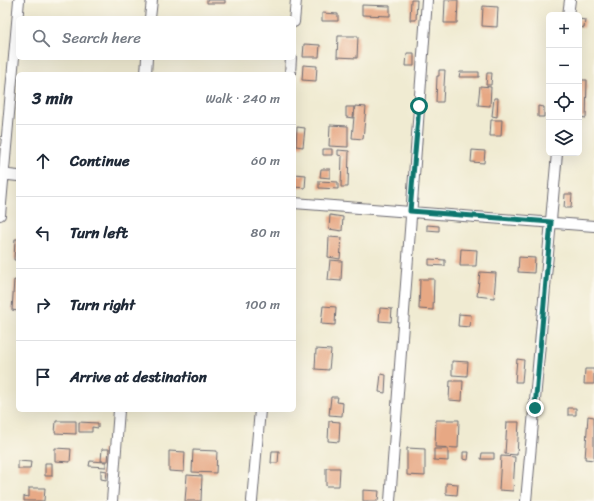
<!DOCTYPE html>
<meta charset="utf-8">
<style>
:root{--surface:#fff;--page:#f2f2f3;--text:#1f2937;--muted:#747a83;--line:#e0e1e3}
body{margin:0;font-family:Sriracha,sans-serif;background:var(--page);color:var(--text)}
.controls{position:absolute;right:12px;top:12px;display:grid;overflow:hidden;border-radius:6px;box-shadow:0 4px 16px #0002}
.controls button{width:36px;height:36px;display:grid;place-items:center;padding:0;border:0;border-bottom:1px solid var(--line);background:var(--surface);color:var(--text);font:20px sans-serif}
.stop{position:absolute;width:12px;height:12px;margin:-9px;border:3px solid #0f766e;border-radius:50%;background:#fff}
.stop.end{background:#0f766e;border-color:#fff;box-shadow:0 1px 4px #0008}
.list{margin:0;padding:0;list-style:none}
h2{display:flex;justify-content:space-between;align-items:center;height:52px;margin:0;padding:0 16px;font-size:17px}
h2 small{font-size:13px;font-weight:400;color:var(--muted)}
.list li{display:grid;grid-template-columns:26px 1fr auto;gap:12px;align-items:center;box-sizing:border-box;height:72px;padding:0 16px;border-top:1px solid var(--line)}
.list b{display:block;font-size:15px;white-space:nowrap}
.list em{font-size:13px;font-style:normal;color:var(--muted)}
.icon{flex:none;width:22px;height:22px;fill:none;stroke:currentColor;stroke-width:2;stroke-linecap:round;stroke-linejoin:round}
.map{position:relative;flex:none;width:594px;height:501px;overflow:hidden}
.search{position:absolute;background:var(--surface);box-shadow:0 4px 16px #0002;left:16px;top:16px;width:280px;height:44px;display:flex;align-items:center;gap:10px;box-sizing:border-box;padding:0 14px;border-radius:6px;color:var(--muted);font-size:15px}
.panel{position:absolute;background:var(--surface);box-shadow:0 4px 16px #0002;left:16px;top:72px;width:280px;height:340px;border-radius:6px}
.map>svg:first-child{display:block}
</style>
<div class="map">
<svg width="594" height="501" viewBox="0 0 594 501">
<rect width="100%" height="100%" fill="#fbf7ec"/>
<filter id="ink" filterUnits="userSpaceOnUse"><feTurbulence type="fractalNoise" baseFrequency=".025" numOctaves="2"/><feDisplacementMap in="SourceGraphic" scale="8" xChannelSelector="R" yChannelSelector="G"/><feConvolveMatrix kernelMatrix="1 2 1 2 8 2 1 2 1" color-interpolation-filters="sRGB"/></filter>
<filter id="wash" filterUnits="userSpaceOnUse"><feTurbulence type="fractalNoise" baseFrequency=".012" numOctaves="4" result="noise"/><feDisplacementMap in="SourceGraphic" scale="16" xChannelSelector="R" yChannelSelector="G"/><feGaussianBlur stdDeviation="0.9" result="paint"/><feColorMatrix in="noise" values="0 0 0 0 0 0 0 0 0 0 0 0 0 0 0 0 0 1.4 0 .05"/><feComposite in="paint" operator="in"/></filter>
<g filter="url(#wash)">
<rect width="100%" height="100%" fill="#f0ebd2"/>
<g id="blocks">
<path fill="#e7a884" d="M 207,0 L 225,0 L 225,3 L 207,3 Z
M 411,0 L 417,0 L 416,20 L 410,20 Z
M 445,0 L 458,0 L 457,23 L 444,23 Z
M 362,5 L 390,6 L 390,16 L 362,15 Z
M 483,6 L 498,7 L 497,27 L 482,26 Z
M 322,13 L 338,14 L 338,21 L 322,21 Z
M 579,19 L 585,20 L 584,28 L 579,27 Z
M 338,36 L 358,36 L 357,58 L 337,57 Z
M 304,44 L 320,45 L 319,57 L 303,57 Z
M 407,53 L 414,53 L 414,66 L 406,66 Z
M 303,65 L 317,66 L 316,81 L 302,80 Z
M 439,70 L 445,70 L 443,102 L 436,102 L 437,76 L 439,76 Z
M 460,72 L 479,72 L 479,77 L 459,77 Z
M 487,73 L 492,73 L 491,85 L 486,85 Z
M 579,80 L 587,80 L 586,118 L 579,117 Z
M 480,86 L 491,87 L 490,106 L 478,105 Z
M 494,98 L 498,98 L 497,117 L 492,116 Z
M 355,106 L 366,107 L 363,139 L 352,138 Z
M 538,106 L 544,107 L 544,117 L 538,117 Z
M 346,107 L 354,107 L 353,118 L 346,117 Z
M 491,120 L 502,120 L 501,136 L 490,136 Z
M 330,125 L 348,126 L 348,147 L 329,146 Z
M 297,127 L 305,128 L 303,147 L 296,146 Z
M 323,149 L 332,149 L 332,155 L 323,155 Z
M 338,150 L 349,151 L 348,187 L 341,187 L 342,156 L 338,155 Z
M 472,150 L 485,151 L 484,163 L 471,162 Z
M 321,169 L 330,169 L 330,178 L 320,177 Z
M 294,174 L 306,175 L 305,188 L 294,187 Z
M 319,181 L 338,182 L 338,189 L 319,188 Z
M 565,194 L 572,194 L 571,208 L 564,208 Z
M 330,215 L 343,217 L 342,231 L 329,229 Z
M 427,225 L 439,226 L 439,231 L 427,230 Z
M 329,237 L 342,238 L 340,259 L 328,257 Z
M 15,239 L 18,239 L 18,260 L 14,260 Z
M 461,249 L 477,250 L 476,266 L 460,266 Z
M 519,257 L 535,258 L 534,273 L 518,272 Z
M 429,259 L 445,260 L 445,266 L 429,265 Z
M 330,260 L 342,261 L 341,281 L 328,280 Z
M 480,272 L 496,273 L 494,298 L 477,296 Z
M 420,279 L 434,279 L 433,310 L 419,309 Z
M 14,280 L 18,281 L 18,311 L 12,310 Z
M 323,306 L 336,307 L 335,325 L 321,324 Z
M 380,308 L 392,309 L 391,322 L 379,321 Z
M 459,314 L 471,315 L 470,327 L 458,326 Z
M 316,349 L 331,350 L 329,370 L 315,369 Z
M 517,359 L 524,360 L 522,382 L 515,382 Z
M 452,361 L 468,362 L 467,376 L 452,375 Z
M 585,369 L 594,369 L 594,384 L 584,384 Z
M 381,374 L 386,375 L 385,393 L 379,392 Z
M 450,381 L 463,381 L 462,401 L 449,400 Z
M 331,397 L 338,397 L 337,402 L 343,403 L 342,416 L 329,415 Z
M 568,408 L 576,408 L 576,415 L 568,415 Z
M 588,416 L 594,417 L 594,460 L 585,459 Z
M 436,420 L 459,420 L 458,448 L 435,447 Z
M 56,421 L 76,421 L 76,434 L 55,433 Z
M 329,421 L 340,422 L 339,442 L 328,441 Z
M 79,422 L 98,423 L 98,428 L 92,427 L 92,432 L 79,432 Z
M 507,422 L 519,422 L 517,455 L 505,454 Z
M 55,448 L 71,449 L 70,462 L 55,461 Z
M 407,448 L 425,449 L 425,476 L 407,475 Z
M 102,449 L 109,449 L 108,461 L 101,461 Z
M 434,449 L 448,449 L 448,461 L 434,460 Z
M 193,450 L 217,451 L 216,473 L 192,472 Z
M 169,451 L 185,452 L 184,472 L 169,471 Z
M 272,451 L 279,451 L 278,463 L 271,463 Z
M 463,452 L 469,452 L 468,460 L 463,459 Z
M 482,453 L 494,453 L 494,459 L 481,459 Z
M 501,456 L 515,457 L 513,491 L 499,490 Z
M 18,461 L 31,462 L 30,469 L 18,469 Z
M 90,461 L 106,462 L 106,467 L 89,466 Z
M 45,463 L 52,463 L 52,476 L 45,476 Z
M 326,468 L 340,468 L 339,486 L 326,486 Z
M 101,470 L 107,471 L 106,480 L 101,479 Z
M 187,475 L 202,476 L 201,501 L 185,501 Z
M 446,483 L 458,484 L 457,495 L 446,494 Z
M 29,488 L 45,488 L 44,501 L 24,501 L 24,496 L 29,497 Z
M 363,490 L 379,491 L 378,501 L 363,501 Z"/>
</g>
</g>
<g filter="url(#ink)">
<use href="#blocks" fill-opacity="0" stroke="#6a6870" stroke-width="1"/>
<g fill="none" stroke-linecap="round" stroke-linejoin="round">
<g stroke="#6a6870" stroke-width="12">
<path id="minor" d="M 568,15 L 570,0
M 150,18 L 152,0
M 294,22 L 296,0
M 146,74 L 147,58
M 290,74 L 291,58
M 0,174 L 18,176
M 294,203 L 594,226
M 0,215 L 19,0
M 112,501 L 119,410
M 252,501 L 260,410
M 390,501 L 427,0
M 526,501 L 557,153"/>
</g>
<use href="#minor" stroke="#fff" stroke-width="10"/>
</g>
</g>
<g fill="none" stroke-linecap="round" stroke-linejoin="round" filter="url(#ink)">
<path stroke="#0f766e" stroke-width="5" d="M 419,106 L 410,211 L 551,222 L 535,408"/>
</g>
</svg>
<div class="controls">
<button>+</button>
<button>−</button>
<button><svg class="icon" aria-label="locate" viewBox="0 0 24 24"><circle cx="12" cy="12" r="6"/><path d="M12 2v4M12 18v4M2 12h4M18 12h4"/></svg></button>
<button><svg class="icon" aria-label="layers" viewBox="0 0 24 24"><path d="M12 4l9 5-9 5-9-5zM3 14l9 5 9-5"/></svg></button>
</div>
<div class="stop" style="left:419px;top:106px"></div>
<div class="stop end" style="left:535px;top:408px"></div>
<div class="search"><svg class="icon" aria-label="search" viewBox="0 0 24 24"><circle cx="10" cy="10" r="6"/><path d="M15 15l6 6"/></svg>Search here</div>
<section class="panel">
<h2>3 min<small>Walk · 240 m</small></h2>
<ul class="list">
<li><svg class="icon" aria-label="ahead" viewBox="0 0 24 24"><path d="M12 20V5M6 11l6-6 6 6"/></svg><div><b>Continue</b></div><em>60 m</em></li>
<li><svg class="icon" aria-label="left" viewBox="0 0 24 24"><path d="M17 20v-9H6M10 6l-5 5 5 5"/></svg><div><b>Turn left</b></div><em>80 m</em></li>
<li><svg class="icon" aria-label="right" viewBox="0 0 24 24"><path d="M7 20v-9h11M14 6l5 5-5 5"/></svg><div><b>Turn right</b></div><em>100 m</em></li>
<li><svg class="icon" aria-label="arrive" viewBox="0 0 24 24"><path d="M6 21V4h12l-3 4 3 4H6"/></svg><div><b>Arrive at destination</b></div></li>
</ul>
</section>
</div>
